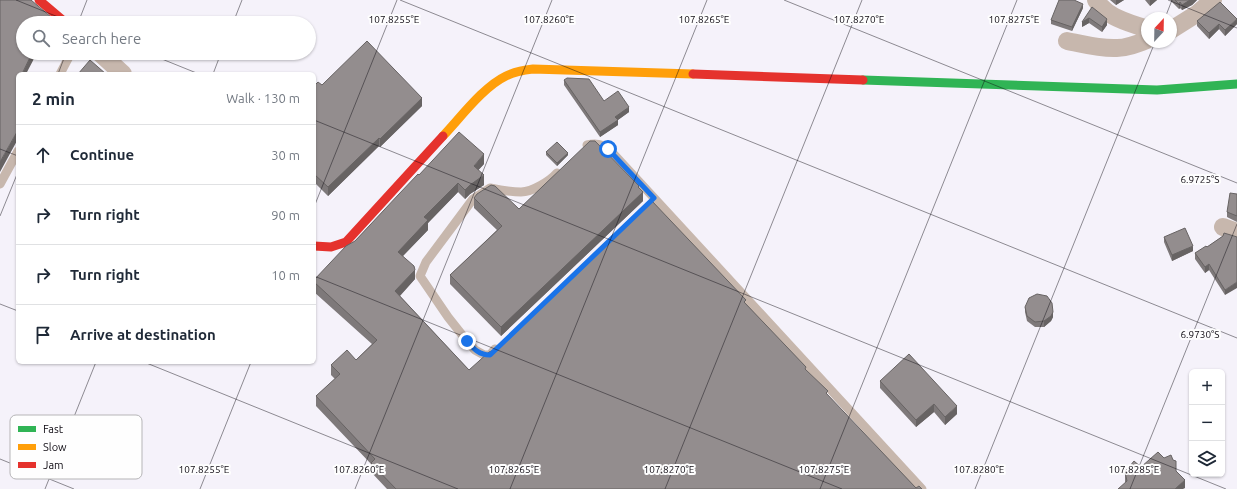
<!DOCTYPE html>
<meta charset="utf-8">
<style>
:root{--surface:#fff;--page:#f2f2f3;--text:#1f2937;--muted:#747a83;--line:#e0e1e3}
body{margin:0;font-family:Ubuntu,sans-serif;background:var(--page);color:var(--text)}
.controls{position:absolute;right:12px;bottom:12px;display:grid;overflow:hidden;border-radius:6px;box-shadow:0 1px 3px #0004}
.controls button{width:36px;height:36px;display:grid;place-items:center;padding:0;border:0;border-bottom:1px solid var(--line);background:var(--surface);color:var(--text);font:20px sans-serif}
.compass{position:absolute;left:1141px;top:12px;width:36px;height:36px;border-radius:50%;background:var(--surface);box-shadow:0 1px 3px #0004;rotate:22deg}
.stop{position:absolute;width:12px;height:12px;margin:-9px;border:3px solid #1a73e8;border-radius:50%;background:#fff}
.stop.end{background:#1a73e8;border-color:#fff;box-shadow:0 1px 4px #0008}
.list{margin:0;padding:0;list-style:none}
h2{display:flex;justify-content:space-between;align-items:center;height:52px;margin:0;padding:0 16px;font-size:17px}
h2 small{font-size:13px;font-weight:400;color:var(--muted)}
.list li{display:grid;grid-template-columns:26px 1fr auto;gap:12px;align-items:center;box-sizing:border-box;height:60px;padding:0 16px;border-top:1px solid var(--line)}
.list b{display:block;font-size:15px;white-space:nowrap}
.list em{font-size:13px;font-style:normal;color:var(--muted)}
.icon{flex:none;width:22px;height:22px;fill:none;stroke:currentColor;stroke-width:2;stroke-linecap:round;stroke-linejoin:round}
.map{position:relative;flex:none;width:1237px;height:489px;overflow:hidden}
.search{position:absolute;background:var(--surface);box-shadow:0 1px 3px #0004;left:16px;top:16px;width:300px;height:44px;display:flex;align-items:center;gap:10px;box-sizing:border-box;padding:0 14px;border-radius:22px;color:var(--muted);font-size:15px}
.panel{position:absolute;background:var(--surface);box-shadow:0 1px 3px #0004;left:16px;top:72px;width:300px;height:292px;border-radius:6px}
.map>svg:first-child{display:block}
</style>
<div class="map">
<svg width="1237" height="489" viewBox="0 0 1237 489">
<rect width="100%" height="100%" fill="#f5f2fa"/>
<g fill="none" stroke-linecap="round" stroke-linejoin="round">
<path stroke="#c7b7ad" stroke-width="9" d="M 60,74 L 71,53
M 587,145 C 596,143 601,144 609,149 L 922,489
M 0,184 L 18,151
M 495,349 L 490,355 L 484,355 L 475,350 L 467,341 L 448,317 L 420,276 L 426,262 L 473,199 L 490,188 C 500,190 511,192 521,192 C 532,192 550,181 557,173"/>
<path stroke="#c7b7ad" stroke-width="18" d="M 1096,0 C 1107,18 1128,22 1147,29
M 1171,30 L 1198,13 L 1213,0
M 1067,41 C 1083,44 1100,49 1117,48 C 1127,48 1137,44 1147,40
M 100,53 L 123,74
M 1223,227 L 1237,232"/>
<path stroke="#30b455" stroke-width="9" d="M 863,80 L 1157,90 L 1237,84"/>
<path stroke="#ff9f0a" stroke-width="9" d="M 443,136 C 461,117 483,87 506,76 C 514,72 524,70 533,69 L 693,74"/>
<path stroke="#e5322d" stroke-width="9" d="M 39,0 L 66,23
M 693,74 L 863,80
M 314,246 L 331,247 L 346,242 L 443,136"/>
</g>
<path fill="#7e797a" d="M 1110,0 L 1124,0 L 1116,5 Z
M 1145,0 L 1157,0 L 1150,6 Z
M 1170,0 L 1197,0 L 1192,5 L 1182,10 L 1180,8 L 1179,9 Z
M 1092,7 L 1107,25 L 1102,32 L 1089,23 L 1082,27 Z
M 1083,8 L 1072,31 L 1051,24 L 1051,20 Z
M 1197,21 L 1237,24 L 1225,36 L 1219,29 L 1209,39 L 1197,26 Z
M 564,80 L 604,101 L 629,112 L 618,120 L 618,125 L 600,137 L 564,85 Z
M 322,85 L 422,106 L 380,147 L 379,146 L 328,196 L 314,182 L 314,86 Z
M 546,152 L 568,155 L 557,166 L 546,155 Z
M 484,164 L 478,170 L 484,185 L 470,194 L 465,199 L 458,192 L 428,223 L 428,230 L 403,256 L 415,279 L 400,296 L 469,370 L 746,304 L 806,370 L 828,396 L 916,488 L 922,489 L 387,489 L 371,472 L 371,464 L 316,406 L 316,396 L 335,379 L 331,375 L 331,365 L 356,360 L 372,344 L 314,292 L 314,280 L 355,241 L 419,175 Z
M 639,188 L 643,201 L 501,336 L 450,284 L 450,275 L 497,230 L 474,208 L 474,198 L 519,209 Z
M 1237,194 L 1237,222 L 1227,217 L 1227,212 Z
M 1223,236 L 1234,236 L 1225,295 L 1209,270 L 1205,273 L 1195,259 L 1195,253 L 1207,247 Z
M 1164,237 L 1193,251 L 1172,261 L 1164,242 Z
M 1025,307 L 1053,317 L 1051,321 L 1044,327 L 1035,327 L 1027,321 L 1025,312 Z
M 880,381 L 957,414 L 945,425 L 934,412 L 916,427 L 880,388 Z
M 1141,467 L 1176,471 L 1185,488 L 1125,482 L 1125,472 Z"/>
<path fill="#676363" d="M 1116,0 L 1124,0 L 1116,5 Z
M 1150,0 L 1157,0 L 1150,6 Z
M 1190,0 L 1197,0 L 1192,5 L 1182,10 L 1182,5 Z
M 1180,2 L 1180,8 L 1179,9 L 1179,4 Z
M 1083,4 L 1083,8 L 1072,31 L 1072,27 Z
M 51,17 L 51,23 L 48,23 Z
M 1089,18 L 1089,23 L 1082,27 L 1082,22 Z
M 1107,19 L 1107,25 L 1102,32 L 1102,27 Z
M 1237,19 L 1237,24 L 1225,36 L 1225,30 Z
M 1219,24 L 1219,29 L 1209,39 L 1209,33 Z
M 32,53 L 37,53 L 26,74 L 22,74 Z
M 422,98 L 422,106 L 380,147 L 380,139 Z
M 629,107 L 629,112 L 615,122 L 615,117 Z
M 618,120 L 618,125 L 600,137 L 600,132 Z
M 18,130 L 18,139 L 0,172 L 0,162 Z
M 379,138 L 379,146 L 328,196 L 328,187 Z
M 568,153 L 568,155 L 557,166 L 557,163 Z
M 484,154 L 484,164 L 474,175 L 474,166 Z
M 484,175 L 484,185 L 470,194 L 465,199 L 465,190 L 470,185 Z
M 458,183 L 458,192 L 428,223 L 428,230 L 398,261 L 398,252 L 424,217 Z
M 639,186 L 639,195 L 643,192 L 643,201 L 501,336 L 501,327 Z
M 1193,246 L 1193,251 L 1172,261 L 1172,255 Z
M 1209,264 L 1209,270 L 1205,273 L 1205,267 Z
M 415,270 L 415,279 L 395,301 L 395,291 Z
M 1237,282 L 1237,288 L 1225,295 L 1225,290 Z
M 1053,312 L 1053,317 L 1051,321 L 1044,327 L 1044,321 Z
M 934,404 L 934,412 L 916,427 L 916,420 Z
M 957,406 L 957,414 L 945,425 L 945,417 Z
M 1185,480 L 1185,488 L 1183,489 L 1175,489 Z"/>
<path fill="#938d8e" stroke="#676363" d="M 0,0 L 31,0 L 51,17 L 48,23 L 23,23 L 23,53 L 32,53 L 22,74 L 18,74 L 18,81 L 17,84 L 18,84 L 18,130 L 0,162 Z
M 1059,0 L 1074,0 L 1083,4 L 1072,27 L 1051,20 Z
M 1175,0 L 1190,0 L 1182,5 L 1180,2 L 1179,4 Z
M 1220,2 L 1237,19 L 1225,30 L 1219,24 L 1209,33 L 1197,21 Z
M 1092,7 L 1107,19 L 1102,27 L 1089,18 L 1082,22 Z
M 367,41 L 422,98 L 380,139 L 379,138 L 328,187 L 314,174 L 314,86 L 318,82 L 322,85 Z
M 90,60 L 106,74 L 78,74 Z
M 567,78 L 589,79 L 604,101 L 618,91 L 629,107 L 615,117 L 618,120 L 600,132 L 564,80 Z
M 459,132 L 484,154 L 474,166 L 484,175 L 470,185 L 465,190 L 458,183 L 424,217 L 428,220 L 398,252 L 414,266 L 415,270 L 395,291 L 469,370 L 489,352 L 494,350 L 651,200 L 746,300 L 744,302 L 806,367 L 805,369 L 828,391 L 826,393 L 916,488 L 919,486 L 922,489 L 396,489 L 371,463 L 375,459 L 316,396 L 340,374 L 331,365 L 347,350 L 356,360 L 377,340 L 314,282 L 314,280 L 346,246 L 355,241 L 399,194 L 418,174 L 419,175 Z
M 590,141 L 595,141 L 639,186 L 638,187 L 643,192 L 501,327 L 450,275 L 502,226 L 474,198 L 477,194 L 491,185 L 495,186 L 519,209 Z
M 557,142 L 568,153 L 557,163 L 546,152 Z
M 1230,193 L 1237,194 L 1237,216 L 1227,212 Z
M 1185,228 L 1193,246 L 1172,255 L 1164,237 Z
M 1224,233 L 1234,236 L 1237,237 L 1237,282 L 1225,290 L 1209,264 L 1205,267 L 1195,253 L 1206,246 L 1207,247 L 1223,236 Z
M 1037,294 L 1047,296 L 1052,303 L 1053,312 L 1051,316 L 1044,321 L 1035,322 L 1027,316 L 1025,307 L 1029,298 Z
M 909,354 L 957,406 L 945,417 L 934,404 L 916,420 L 880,381 Z
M 1158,452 L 1164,458 L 1171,455 L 1173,460 L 1176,461 L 1176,471 L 1185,480 L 1175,489 L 1118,489 L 1127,481 L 1125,472 L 1134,461 L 1141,467 Z"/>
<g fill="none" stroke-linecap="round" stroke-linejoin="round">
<path stroke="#1a73e8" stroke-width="5" d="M 467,341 C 474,349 479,355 490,355 L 654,198 L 608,149"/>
</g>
<path fill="none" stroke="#0e0a12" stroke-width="1" stroke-opacity="0.45" d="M 16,0 L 73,23M 400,0 L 1237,338M 784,0 L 1237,183M 1168,0 L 1237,28M 1165,18 L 1172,0M 78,23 L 87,0M 233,23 L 242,0M 147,53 L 199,74M 58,74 L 66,53M 213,74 L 221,53M 314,120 L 1226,489M 0,149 L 18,156M 314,207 L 397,0M 0,216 L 18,172M 314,276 L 842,489M 0,304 L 18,311M 144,362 L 458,489M 0,459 L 74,489M 45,489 L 96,362M 200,489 L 251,362M 355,489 L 552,0M 510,489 L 707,0M 665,489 L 862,0M 820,489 L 1017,0M 975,489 L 1155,42M 1130,489 L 1237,224"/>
<rect x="10" y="415" width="132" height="64" rx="6" fill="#fefefe" stroke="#b6b5b7" stroke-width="1"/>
<rect x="18" y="426" width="18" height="6" fill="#30b455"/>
<rect x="18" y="444" width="18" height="6" fill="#ff9f0a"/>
<rect x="18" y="462" width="18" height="6" fill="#e5322d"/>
<g font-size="11" fill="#0e0a12">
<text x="43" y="433">Fast</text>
<text x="43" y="451">Slow</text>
<text x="43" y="469">Jam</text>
</g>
<g font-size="10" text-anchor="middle" fill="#0e0a12" stroke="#fefefe" stroke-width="4" stroke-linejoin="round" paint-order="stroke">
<text x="394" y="23">107.8255°E</text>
<text x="549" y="23">107.8260°E</text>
<text x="704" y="23">107.8265°E</text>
<text x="859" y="23">107.8270°E</text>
<text x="1014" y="23">107.8275°E</text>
<text x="1200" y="183">6.9725°S</text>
<text x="1200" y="338">6.9730°S</text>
<text x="204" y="473">107.8255°E</text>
<text x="359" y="473">107.8260°E</text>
<text x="514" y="473">107.8265°E</text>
<text x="669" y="473">107.8270°E</text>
<text x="824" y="473">107.8275°E</text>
<text x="979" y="473">107.8280°E</text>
<text x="1134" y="473">107.8285°E</text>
</g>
</svg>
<div class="controls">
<button>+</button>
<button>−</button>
<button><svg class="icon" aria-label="layers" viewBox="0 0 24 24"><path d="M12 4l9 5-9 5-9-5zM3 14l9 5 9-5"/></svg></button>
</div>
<svg class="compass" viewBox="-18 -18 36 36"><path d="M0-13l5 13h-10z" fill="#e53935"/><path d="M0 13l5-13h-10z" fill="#747a83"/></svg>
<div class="stop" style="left:608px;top:149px"></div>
<div class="stop end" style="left:467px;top:341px"></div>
<div class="search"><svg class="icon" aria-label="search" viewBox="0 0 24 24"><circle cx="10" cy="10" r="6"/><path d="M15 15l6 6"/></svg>Search here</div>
<section class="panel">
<h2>2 min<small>Walk · 130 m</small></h2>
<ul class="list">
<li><svg class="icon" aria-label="ahead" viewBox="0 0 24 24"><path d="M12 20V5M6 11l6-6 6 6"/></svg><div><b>Continue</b></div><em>30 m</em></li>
<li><svg class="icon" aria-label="right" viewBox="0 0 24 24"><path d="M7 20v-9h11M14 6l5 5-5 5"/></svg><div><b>Turn right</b></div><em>90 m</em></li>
<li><svg class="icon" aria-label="right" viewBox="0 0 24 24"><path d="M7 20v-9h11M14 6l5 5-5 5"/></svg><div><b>Turn right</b></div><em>10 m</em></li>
<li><svg class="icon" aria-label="arrive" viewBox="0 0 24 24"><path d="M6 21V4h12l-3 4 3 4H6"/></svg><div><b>Arrive at destination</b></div></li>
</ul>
</section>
</div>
